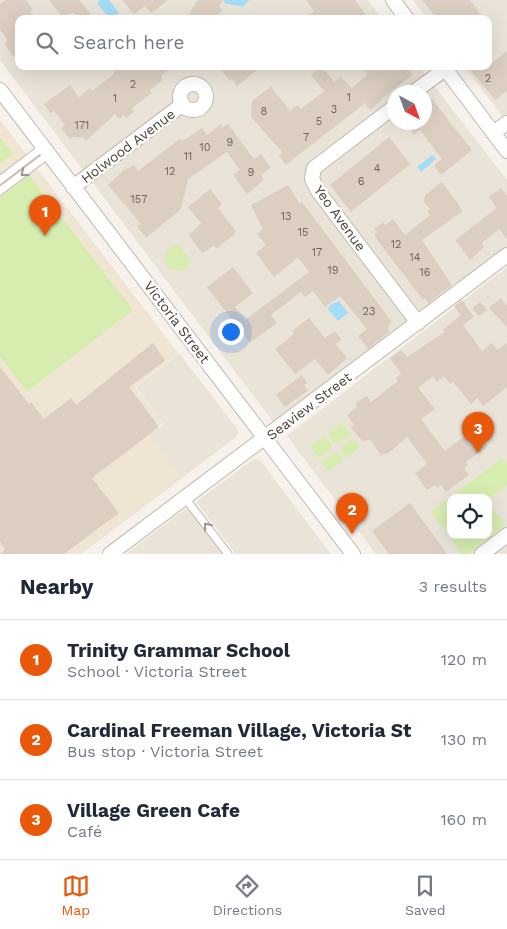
<!DOCTYPE html>
<meta charset="utf-8">
<style>
:root{--surface:#fff;--page:#f6f6f7;--text:#1f2937;--muted:#747a83;--line:#e0e1e3;--accent:#ea580c}
body{margin:0;font-family:"Work Sans",sans-serif;background:var(--page);color:var(--text)}
.controls{position:absolute;right:15px;bottom:15px;display:grid;overflow:hidden;border-radius:10px;box-shadow:0 5px 20px #0002}
.controls button{width:45px;height:45px;display:grid;place-items:center;padding:0;border:0;border-bottom:1px solid var(--line);background:var(--surface);color:var(--text);font:25px sans-serif}
.compass{position:absolute;left:387px;top:85px;width:45px;height:45px;border-radius:50%;background:var(--surface);box-shadow:0 5px 20px #0002;rotate:139deg}
.you{position:absolute;left:230px;top:331px;width:18px;height:18px;margin:-12px;border:4px solid #fff;border-radius:50%;background:#1a73e8;box-shadow:0 0 0 8px #1a73e833}
.badge{display:grid;place-items:center;width:32px;height:32px;border-radius:50%;background:var(--accent);color:#fff;font-size:16px;font-weight:700}
.pin{position:absolute;translate:-50% -41px;filter:drop-shadow(0 1px 2px #0008)}
.pin::after{content:'';position:absolute;top:26px;width:18px;height:15px;background:inherit;clip-path:polygon(0 0,100% 0,50% 100%)}
.list{margin:0;padding:0;list-style:none}
h2{display:flex;justify-content:space-between;align-items:center;height:65px;margin:0;padding:0 20px;font-size:21px}
h2 small{font-size:16px;font-weight:400;color:var(--muted)}
.list li{display:grid;grid-template-columns:32px 1fr auto;gap:15px;align-items:center;box-sizing:border-box;height:80px;padding:0 20px;border-top:1px solid var(--line)}
.list b{display:block;font-size:19px;white-space:nowrap}
.list p{margin:0;font-size:16px;white-space:nowrap;color:var(--muted)}
.list em{font-size:16px;font-style:normal;color:var(--muted)}
.icon{flex:none;width:28px;height:28px;fill:none;stroke:currentColor;stroke-width:2;stroke-linecap:round;stroke-linejoin:round}
.map{position:relative;flex:none;width:507px;height:554px;overflow:hidden}
.search{position:absolute;background:var(--surface);box-shadow:0 5px 20px #0002;left:15px;right:15px;top:15px;height:55px;display:flex;align-items:center;gap:12px;box-sizing:border-box;padding:0 18px;border-radius:10px;color:var(--muted);font-size:19px}
.sheet{height:305px;background:var(--surface)}
nav{display:flex;justify-content:space-around;align-items:center;box-sizing:border-box;height:70px;border-top:1px solid var(--line);background:var(--surface);font-size:14px;color:var(--muted)}
nav a{display:grid;justify-items:center;gap:2px}
nav .on{color:var(--accent)}
.map>svg:first-child{display:block}
</style>
<div class="map">
<svg width="507" height="554" viewBox="0 0 507 554">
<rect width="100%" height="100%" fill="#f6f1ea"/>
<path fill="#eae3d8" fill-rule="evenodd" d="M 0,0 L 368,0 L 382,19 L 19,19 L 19,66 L 419,66 L 507,180 L 507,247 L 274,423 L 0,60 ZM 394,92 L 424,92 L 424,122 L 394,122 Z
M 413,0 L 507,0 L 507,122 L 464,66 L 488,66 L 488,19 L 427,19 Z
M 507,267 L 507,554 L 376,554 L 287,436 ZM 451,498 L 488,498 L 488,535 L 451,535 Z
M 179,353 L 238,430 L 237,436 L 181,479 L 148,436 L 164,424 L 136,387 Z
M 254,459 L 260,460 L 331,554 L 236,554 L 196,502 Z
M 189,506 L 226,554 L 126,554 Z"/>
<path fill="#f0e5d3" d="M 0,120 L 178,353 L 135,387 L 163,423 L 148,436 L 181,479 L 81,554 L 0,554 Z"/>
<path fill="#d7edb0" d="M 0,137 L 14,154 L 0,164 Z
M 29,175 L 133,310 L 27,392 L 0,357 L 0,198 Z
M 176,245 L 180,245 L 182,251 L 190,258 L 188,266 L 181,271 L 168,268 L 164,260 L 168,248 Z
M 342,423 L 351,434 L 339,443 L 334,443 L 328,434 Z
M 325,436 L 332,445 L 331,449 L 319,458 L 310,447 Z
M 353,438 L 360,447 L 346,458 L 341,451 L 341,447 Z
M 333,453 L 338,453 L 343,460 L 329,471 L 321,462 Z
M 502,458 L 507,465 L 507,485 L 488,499 L 451,498 L 451,528 L 446,532 L 431,512 Z
M 492,508 L 506,525 L 467,554 L 462,554 L 451,539 L 456,535 L 488,535 L 488,511 Z"/>
<path fill="#a3dcf6" d="M 100,0 L 109,0 L 119,13 L 110,19 L 97,3 Z
M 224,0 L 249,0 L 243,7 L 225,3 Z
M 432,155 L 436,159 L 421,172 L 417,167 Z
M 339,301 L 348,313 L 338,321 L 328,309 L 331,304 Z"/>
<path fill="#dccfc1" d="M 5,0 L 26,0 L 33,10 L 30,12 L 35,19 L 19,19 L 19,63 L 4,44 L 7,41 L 6,38 L 0,30 L 0,4 Z
M 49,0 L 80,0 L 94,19 L 78,19 L 73,12 L 64,19 Z
M 122,0 L 168,0 L 151,13 L 145,6 L 134,14 Z
M 198,0 L 223,0 L 219,6 L 222,11 L 213,19 L 186,19 Z
M 306,0 L 355,0 L 369,19 L 304,19 L 314,11 Z
M 422,0 L 470,0 L 484,19 L 437,19 Z
M 507,51 L 507,91 L 495,100 L 467,66 L 488,66 Z
M 115,66 L 173,66 L 162,75 L 161,77 L 163,80 L 150,90 L 152,93 L 132,108 L 134,112 L 126,118 L 124,115 L 119,119 L 115,114 L 86,141 L 84,138 L 73,137 L 70,139 L 61,128 L 65,125 L 54,111 L 51,113 L 44,104 L 70,85 L 79,97 L 90,88 L 92,91 L 114,74 Z
M 218,66 L 262,66 L 237,86 L 232,79 L 230,81 Z
M 361,66 L 406,66 L 412,75 L 381,99 L 382,100 L 370,110 L 365,103 L 286,165 L 279,156 L 283,153 L 251,117 L 252,101 L 271,86 L 290,111 L 297,105 L 301,109 L 324,91 L 311,75 L 322,67 L 334,82 L 341,77 L 352,88 L 367,75 Z
M 432,99 L 472,150 L 441,175 L 434,165 L 442,159 L 438,154 L 420,130 L 414,135 L 404,122 L 424,122 L 424,104 Z
M 221,124 L 223,127 L 228,124 L 254,159 L 261,154 L 271,168 L 261,175 L 264,180 L 247,194 L 233,175 L 240,170 L 227,152 L 188,179 L 181,209 L 146,238 L 137,226 L 141,224 L 108,185 L 123,171 L 134,165 L 138,171 L 180,139 L 182,141 L 186,139 L 202,128 L 207,135 Z
M 389,137 L 410,164 L 351,212 L 330,185 Z
M 442,182 L 463,211 L 422,240 L 452,285 L 428,303 L 425,298 L 423,300 L 378,241 L 374,234 L 377,232 L 374,229 L 383,222 L 385,225 L 393,219 L 405,235 L 430,215 L 427,211 L 430,209 L 424,202 L 425,195 Z
M 288,185 L 300,204 L 302,202 L 392,322 L 388,325 L 389,332 L 368,349 L 358,336 L 367,329 L 340,296 L 325,307 L 313,291 L 305,297 L 301,292 L 271,315 L 277,323 L 250,343 L 207,287 L 233,267 L 253,293 L 235,307 L 245,320 L 309,272 L 298,257 L 274,277 L 256,253 L 266,245 L 257,234 L 263,229 L 251,205 Z
M 501,188 L 507,196 L 507,239 L 499,229 L 482,243 L 484,247 L 470,260 L 455,240 L 497,208 L 489,197 Z
M 210,189 L 222,204 L 218,208 L 235,230 L 235,234 L 217,248 L 213,246 L 202,253 L 189,235 L 201,223 L 188,207 Z
M 501,298 L 507,306 L 507,327 L 489,308 Z
M 462,300 L 474,317 L 463,325 L 482,351 L 492,343 L 497,350 L 507,343 L 507,387 L 483,406 L 477,398 L 471,404 L 453,382 L 450,384 L 444,376 L 437,382 L 433,376 L 418,388 L 435,409 L 421,419 L 445,451 L 475,428 L 488,446 L 466,462 L 468,465 L 464,468 L 469,475 L 446,492 L 441,485 L 437,488 L 435,485 L 427,490 L 415,473 L 427,464 L 407,437 L 390,452 L 381,455 L 370,440 L 362,441 L 357,435 L 351,428 L 354,425 L 347,415 L 356,408 L 356,403 L 364,397 L 367,396 L 371,402 L 398,381 L 396,378 L 401,374 L 390,358 L 402,350 L 407,357 L 445,332 L 443,330 L 461,315 L 454,306 Z
M 480,302 L 487,310 L 479,316 L 472,308 Z
M 309,318 L 325,338 L 335,331 L 342,340 L 336,344 L 347,358 L 328,375 L 315,359 L 295,374 L 275,349 L 294,334 L 292,331 Z
M 153,343 L 165,361 L 129,387 L 159,427 L 92,478 L 119,513 L 64,554 L 0,554 L 5,549 L 0,542 L 0,367 L 29,404 L 31,402 L 44,419 L 71,398 L 76,405 Z
M 302,375 L 307,383 L 304,385 L 308,390 L 285,407 L 276,395 Z
M 410,503 L 447,554 L 389,554 L 372,531 Z"/>
<g fill="none" stroke-linecap="round" stroke-linejoin="round">
<g stroke="#c3b8ac" stroke-width="9">
<path id="lane" d="M 0,180 L 43,147
M 0,191 L 49,154
M 185,498 L 228,554"/>
</g>
<g stroke="#c3b8ac" stroke-width="16">
<path id="street" d="M 393,0 L 407,19
M 443,66 L 507,151
M180 97a13 13 0 1 1 26 0a13 13 0 1 1-26 0Z
M 0,90 L 353,554
M 414,92 L 445,69
M 394,107 L 314,168 L 312,179 L 318,191 L 418,323
M 493,133 L 507,123
M 73,187 L 183,104
M 110,554 L 507,255
M 482,554 L 507,535"/>
</g>
<use href="#lane" stroke="#fff" stroke-width="7"/>
<use href="#street" stroke="#fff" stroke-width="14"/>
</g>
<defs><path id="oneway-chevron" d="M-2-3.5L2.5 0L-2 3.5" fill="none" stroke-width="1.6" stroke-linecap="round" stroke-linejoin="round" transform="scale(1.25)"/></defs>
<g stroke="#9c9691">
<use href="#oneway-chevron" transform="translate(24 173) rotate(143)"/>
<use href="#oneway-chevron" transform="translate(207 526) rotate(-128)"/>
</g>
<g text-anchor="middle" dominant-baseline="central" stroke-width="5" stroke-linejoin="round" paint-order="stroke">
<g font-size="11" fill="#6f645a">
<text x="488" y="78">2</text>
<text x="133" y="84">2</text>
<text x="349" y="97">1</text>
<text x="115" y="98">1</text>
<text x="334" y="109">3</text>
<text x="264" y="111">8</text>
<text x="319" y="121">5</text>
<text x="82" y="125">171</text>
<text x="306" y="137">7</text>
<text x="230" y="142">9</text>
<text x="205" y="147">10</text>
<text x="188" y="156">11</text>
<text x="377" y="168">4</text>
<text x="170" y="171">12</text>
<text x="251" y="172">9</text>
<text x="361" y="181">6</text>
<text x="139" y="199">157</text>
<text x="286" y="216">13</text>
<text x="303" y="232">15</text>
<text x="396" y="244">12</text>
<text x="317" y="252">17</text>
<text x="415" y="257">14</text>
<text x="333" y="270">19</text>
<text x="425" y="272">16</text>
<text x="369" y="311">23</text>
</g>
<g font-size="14" fill="#4b4137" stroke="#fff">
<text transform="translate(128 146) rotate(-37)">Holwood Avenue</text>
<text transform="translate(340 218) rotate(54)">Yeo Avenue</text>
<text transform="translate(177 322) rotate(53)">Victoria Street</text>
<text transform="translate(309 406) rotate(-37)">Seaview Street</text>
</g>
</g>
</svg>
<div class="controls">
<button><svg class="icon" aria-label="locate" viewBox="0 0 24 24"><circle cx="12" cy="12" r="6"/><path d="M12 2v4M12 18v4M2 12h4M18 12h4"/></svg></button>
</div>
<svg class="compass" viewBox="-18 -18 36 36"><path d="M0-13l5 13h-10z" fill="#e53935"/><path d="M0 13l5-13h-10z" fill="#747a83"/></svg>
<div class="you"></div>
<div class="pin badge" style="left:45px;top:236px">1</div>
<div class="pin badge" style="left:352px;top:534px">2</div>
<div class="pin badge" style="left:478px;top:453px">3</div>
<div class="search"><svg class="icon" aria-label="search" viewBox="0 0 24 24"><circle cx="10" cy="10" r="6"/><path d="M15 15l6 6"/></svg>Search here</div>
</div>
<section class="sheet">
<h2>Nearby<small>3 results</small></h2>
<ul class="list">
<li><span class="badge">1</span><div><b>Trinity Grammar School</b><p>School · Victoria Street</p></div><em>120 m</em></li>
<li><span class="badge">2</span><div><b>Cardinal Freeman Village, Victoria St</b><p>Bus stop · Victoria Street</p></div><em>130 m</em></li>
<li><span class="badge">3</span><div><b>Village Green Cafe</b><p>Café</p></div><em>160 m</em></li>
</ul>
</section>
<nav>
<a class="on"><svg class="icon" aria-label="map" viewBox="0 0 24 24"><path d="M3 6l6-2 6 2 6-2v14l-6 2-6-2-6 2zM9 4v14M15 6v14"/></svg>Map</a>
<a><svg class="icon" aria-label="directions" viewBox="0 0 24 24"><path d="M12 3l9 9-9 9-9-9zM9 14v-3h6M13 9l2 2-2 2"/></svg>Directions</a>
<a><svg class="icon" aria-label="saved" viewBox="0 0 24 24"><path d="M7 4h10v16l-5-4-5 4z"/></svg>Saved</a>
</nav>
